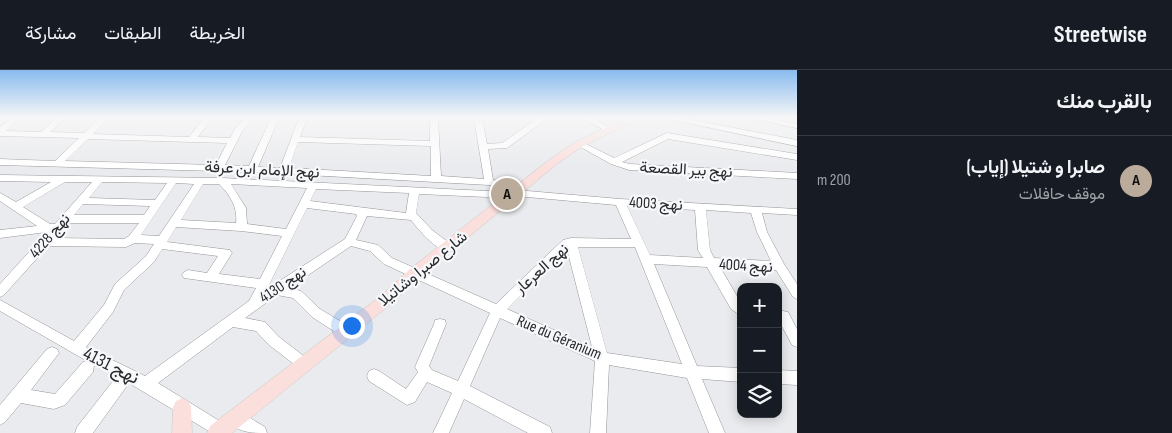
<!DOCTYPE html>
<html lang="ar">
<meta charset="utf-8">
<style>
:root{--surface:#171b24;--page:#242831;--text:#f1f3f6;--muted:#9ea1a6;--line:#363941;--accent:#baab9b}
body{margin:0;font-family:"Sofia Sans Condensed",Vazirmatn,sans-serif;background:var(--page);color:var(--text);direction:rtl}
.controls{position:absolute;right:15px;bottom:15px;display:grid;overflow:hidden;border-radius:10px;box-shadow:0 2px 12px #0003}
.controls button{width:45px;height:45px;display:grid;place-items:center;padding:0;border:0;border-bottom:1px solid var(--line);background:var(--surface);color:var(--text);font:25px sans-serif}
.you{position:absolute;left:351px;top:255px;width:18px;height:18px;margin:-12px;border:4px solid #fff;border-radius:50%;background:#1a73e8;box-shadow:0 0 0 8px #1a73e833}
.badge{display:grid;place-items:center;width:32px;height:32px;border-radius:50%;background:var(--accent);color:#111;font-size:16px;font-weight:700}
.pin{position:absolute;translate:-50% -50%;border:2px solid #fff;box-shadow:0 1px 5px #0006}
.list{margin:0;padding:0;list-style:none}
h2{display:flex;justify-content:space-between;align-items:center;height:65px;margin:0;padding:0 20px;font-size:21px}
h2 small{font-size:16px;font-weight:400;color:var(--muted)}
.list li{display:grid;grid-template-columns:32px 1fr auto;gap:15px;align-items:center;box-sizing:border-box;height:90px;padding:0 20px;border-top:1px solid var(--line)}
.list b{display:block;font-size:19px;white-space:nowrap}
.list p{margin:0;font-size:16px;white-space:nowrap;color:var(--muted)}
.list em{font-size:16px;font-style:normal;color:var(--muted)}
.icon{flex:none;width:28px;height:28px;fill:none;stroke:currentColor;stroke-width:2;stroke-linecap:round;stroke-linejoin:round}
.map{position:relative;flex:none;width:797px;height:363px;overflow:hidden;direction:ltr}
header{display:flex;align-items:center;gap:30px;box-sizing:border-box;height:70px;padding:0 25px;background:var(--surface);border-bottom:1px solid var(--line)}
header strong{font-size:24px}
nav{display:flex;gap:28px;margin-inline-start:auto;font-size:18px}
main{display:flex}
aside{flex:1;background:var(--surface)}
.map>svg:first-child{display:block}
</style>
<header>
<strong>Streetwise</strong>
<nav><a>الخريطة</a><a>الطبقات</a><a>مشاركة</a></nav>
</header>
<main>
<aside>
<h2>بالقرب منك<small></small></h2>
<ul class="list">
<li><span class="badge">A</span><div><b>صابرا و شتيلا (إياب)</b><p>موقف حافلات</p></div><em>200 m</em></li>
</ul>
</aside>
<div class="map">
<svg width="797" height="363" viewBox="0 0 797 363">
<rect width="100%" height="100%" fill="#eaebee"/>
<g fill="none" stroke-linecap="round" stroke-linejoin="round">
<g stroke="#949597" stroke-width="1">
<path id="minor" d="M 11,48 L 20,48 L 6,61 L 41,62 L 57,48 L 66,48 L 50,62 L 84,63 L 100,48 L 109,48 L 93,64 L 189,67 L 204,48 L 212,48 L 198,67 L 230,68 L 236,57 L 246,48 L 255,48 L 243,60 L 225,95 L 249,96 L 271,48 L 279,48 L 258,97 L 280,98 L 299,48 L 307,48 L 300,67 L 430,71 L 430,48 L 438,48 L 441,106 L 484,109 L 474,48 L 482,48 L 487,74 L 502,73 L 538,48 L 548,48 L 507,78 L 488,79 L 493,110 L 526,115 L 528,117 L 526,119 L 523,120 L 489,115 L 252,102 L 0,95 L 0,89 L 55,91 L 79,68 L 0,66 L 0,57 ZM 88,69 L 227,73 L 216,95 L 65,91 ZM 298,72 L 431,76 L 431,106 L 289,98 Z
M 581,48 L 592,48 L 615,60 L 614,62 L 608,62 Z
M 664,48 L 682,48 L 797,70 L 797,76 Z
M 749,48 L 768,48 L 797,54 L 797,58 Z
M 667,63 L 797,84 L 797,90 L 668,69 L 622,92 L 630,94 L 797,103 L 797,109 L 629,100 L 611,94 L 575,74 L 576,72 L 582,72 L 614,88 Z
M 0,105 L 222,108 L 487,121 L 516,120 L 620,129 L 797,139 L 797,145 L 762,143 L 767,162 L 784,194 L 797,214 L 797,229 L 793,227 L 776,200 L 720,197 L 741,233 L 741,246 L 731,239 L 707,197 L 654,194 L 697,296 L 741,298 L 741,312 L 702,309 L 725,363 L 709,363 L 687,308 L 609,295 L 606,363 L 590,363 L 595,291 L 500,248 L 470,316 L 550,357 L 552,363 L 528,363 L 464,329 L 449,363 L 433,363 L 452,323 L 427,312 L 415,332 L 407,335 L 369,311 L 367,306 L 369,301 L 374,299 L 379,301 L 406,319 L 418,302 L 415,297 L 434,254 L 435,250 L 440,249 L 445,250 L 446,254 L 429,296 L 432,300 L 458,311 L 490,243 L 384,194 L 370,181 L 351,176 L 289,218 L 301,221 L 320,239 L 350,257 L 352,261 L 350,265 L 345,267 L 340,265 L 312,247 L 293,228 L 277,225 L 245,248 L 265,252 L 279,267 L 309,290 L 311,294 L 309,298 L 304,300 L 299,298 L 269,275 L 256,261 L 233,257 L 158,313 L 226,355 L 229,360 L 228,363 L 212,363 L 129,313 L 93,363 L 75,363 L 77,357 L 117,306 L 94,295 L 93,302 L 65,335 L 54,339 L 21,333 L 5,352 L 0,355 L 0,335 L 47,279 L 52,277 L 57,279 L 59,283 L 31,320 L 55,324 L 83,292 L 87,291 L 0,241 L 0,230 L 74,271 L 104,235 L 115,214 L 146,186 L 154,174 L 135,173 L 126,177 L 48,176 L 4,225 L 0,227 L 0,214 L 47,162 L 0,168 L 0,160 L 37,156 L 0,131 L 0,123 L 16,132 L 51,112 L 0,111 ZM 65,112 L 92,112 L 55,154 L 50,154 L 23,137 ZM 102,112 L 167,113 L 155,130 L 89,128 ZM 176,113 L 194,114 L 159,166 L 141,165 ZM 203,114 L 219,114 C 230,125 238,137 236,153 L 181,150 ZM 231,114 L 307,118 L 286,159 L 247,154 L 246,138 ZM 316,119 L 409,123 L 406,143 L 310,131 ZM 419,124 L 487,127 L 516,126 L 616,135 L 631,169 L 571,168 L 563,170 L 496,234 L 392,188 L 378,175 L 356,170 L 367,146 L 411,150 C 418,159 439,185 452,181 L 454,178 L 452,175 L 432,160 L 416,143 ZM 83,134 L 150,136 L 144,145 L 74,145 ZM 627,136 L 695,140 L 698,180 L 703,188 L 650,185 ZM 307,138 L 356,144 L 357,146 L 345,169 L 267,219 ZM 706,140 L 751,143 L 757,162 L 771,191 L 714,188 L 710,180 ZM 68,153 L 139,153 L 129,166 L 124,169 L 55,168 ZM 176,157 L 241,161 L 282,166 L 260,209 L 219,204 L 232,183 L 230,180 L 167,172 ZM 578,177 L 635,177 L 682,294 L 607,283 ZM 162,179 L 218,186 L 207,203 L 188,200 L 184,202 L 182,205 L 184,208 L 256,218 L 249,231 L 145,306 L 86,277 L 113,242 L 124,220 L 154,192 ZM 567,179 L 592,277 L 507,239 Z
M 783,241 L 788,242 L 797,259 L 797,277 L 792,275 L 778,249 L 778,242 Z
M 778,300 L 797,301 L 797,315 L 778,314 Z
M 235,339 L 265,357 L 267,363 C 252,363 234,363 227,347 L 230,342 Z"/>
</g>
<g stroke="#c7c8c8" stroke-width="1">
<path id="major" d="M 627,48 L 641,48 L 583,76 L 557,94 L 420,207 L 392,233 L 232,363 L 207,363 L 210,356 L 382,225 L 410,199 L 549,90 L 575,72 Z
M 182,328 L 188,331 L 191,337 L 192,363 L 172,363 L 173,337 L 176,331 Z"/>
</g>
<use href="#minor" fill="#fff" fill-rule="evenodd"/>
<use href="#major" fill="#fbdfdd" fill-rule="evenodd"/>
</g>
<linearGradient id="sky" x2="0" y2="1"><stop stop-color="#89bbee"/><stop offset="0.48" stop-color="#f6f6f7"/><stop offset="1" stop-color="#f6f6f7" stop-opacity="0"/></linearGradient>
<rect width="797" height="99" fill="url(#sky)"/>
<g text-anchor="middle" dominant-baseline="central" stroke-width="4.5" stroke-linejoin="round" paint-order="stroke">
<g font-size="16" fill="#292a2b" stroke="#f7f8fb">
<text transform="translate(262 100) rotate(3)">نهج الإمام ابن عرفة</text>
<text transform="translate(686 100) rotate(3)">نهج بير القصعة</text>
<text transform="translate(656 134) rotate(3)">نهج 4003</text>
<text transform="translate(50 166) rotate(-49)">نهج 4228</text>
<text transform="translate(746 196) rotate(3)">نهج 4004</text>
<text transform="translate(423 199) rotate(-39)">شارع صبرا وشاتيلا</text>
<text transform="translate(542 199) rotate(-42)">نهج العرعار</text>
<text transform="translate(283 215) rotate(-34)">نهج 4130</text>
<text transform="translate(559 268) rotate(23)">Rue du Géranium</text>
</g>
<g font-size="19" fill="#292a2b" stroke="#f7f8fb">
<text transform="translate(111 296) rotate(27)">نهج 4131</text>
</g>
</g>
</svg>
<div class="controls">
<button>+</button>
<button>−</button>
<button><svg class="icon" aria-label="layers" viewBox="0 0 24 24"><path d="M12 4l9 5-9 5-9-5zM3 14l9 5 9-5"/></svg></button>
</div>
<div class="you"></div>
<div class="pin badge" style="left:507px;top:124px">A</div>
</div>
</main>
